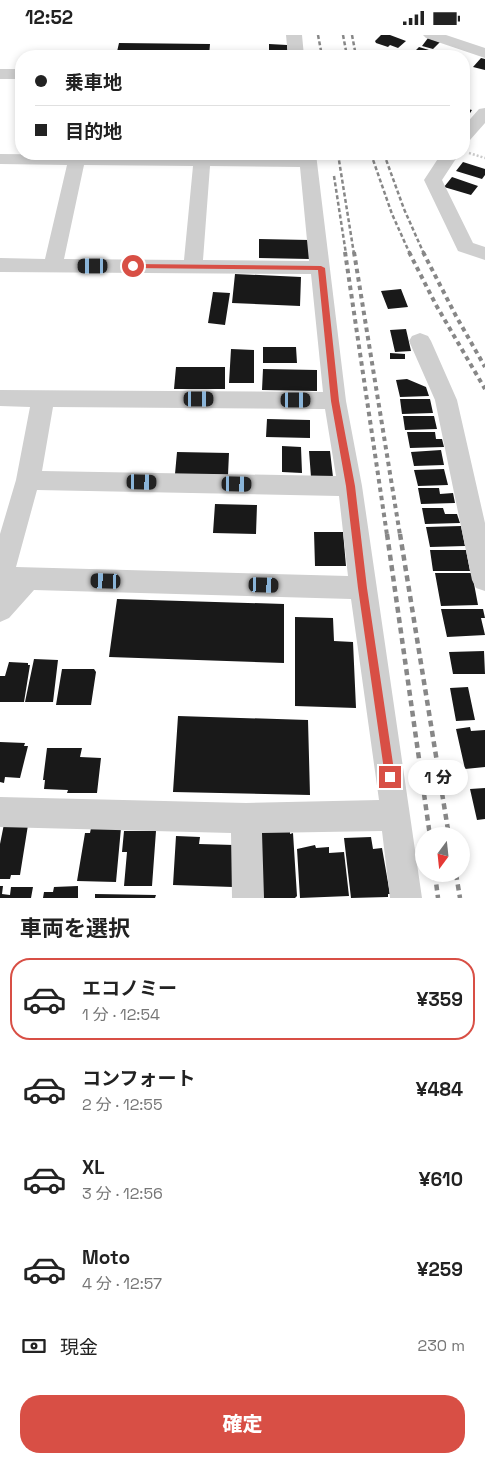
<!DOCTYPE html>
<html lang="ja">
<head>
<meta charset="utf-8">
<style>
  body { margin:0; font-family:"Space Grotesk","Noto Sans JP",sans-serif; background:#f6f6f6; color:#222; height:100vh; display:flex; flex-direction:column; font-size:19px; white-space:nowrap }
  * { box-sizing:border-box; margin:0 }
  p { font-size:16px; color:#767676 }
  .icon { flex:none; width:28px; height:28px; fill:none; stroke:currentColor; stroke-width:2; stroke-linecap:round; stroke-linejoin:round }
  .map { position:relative; height:863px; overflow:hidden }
  .details { display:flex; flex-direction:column; background:#fff; flex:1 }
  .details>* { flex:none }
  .top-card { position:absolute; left:15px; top:15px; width:455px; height:110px; border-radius:20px; box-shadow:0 2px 8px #0003; display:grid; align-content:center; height:110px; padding:0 20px; background:#fff }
  .needle { width:32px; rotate:195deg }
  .controls { position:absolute; left:415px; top:792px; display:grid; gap:10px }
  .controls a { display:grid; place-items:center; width:55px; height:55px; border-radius:50%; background:#fff; box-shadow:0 2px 8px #0003; font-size:25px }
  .end { position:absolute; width:22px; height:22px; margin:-11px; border:6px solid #d84f45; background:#fff; box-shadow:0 0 0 2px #fff }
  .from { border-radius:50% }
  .bubble { position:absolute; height:35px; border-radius:18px; background:#fff; box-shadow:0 2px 8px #0003; font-size:16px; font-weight:800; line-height:35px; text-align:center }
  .car { position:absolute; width:15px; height:30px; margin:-15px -8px; border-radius:6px; box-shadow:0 0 4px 1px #0007; background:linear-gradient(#222 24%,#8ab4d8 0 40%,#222 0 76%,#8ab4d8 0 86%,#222 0) }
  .top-card b { display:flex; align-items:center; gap:18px; height:48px; font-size:19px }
  .top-card b+b { border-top:1px solid #e0e0e0 }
  .top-card i { width:12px; height:12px; background:#222 }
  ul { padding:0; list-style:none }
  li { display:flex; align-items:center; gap:15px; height:82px; margin:0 10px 8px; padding:0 10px; border:2px solid transparent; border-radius:20px }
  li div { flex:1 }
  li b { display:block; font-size:19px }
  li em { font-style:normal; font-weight:800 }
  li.active { border-color:#d84f45 }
  li>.icon { width:45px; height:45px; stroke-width:1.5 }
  h2 { padding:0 20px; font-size:22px; line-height:60px }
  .pay { display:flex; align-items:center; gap:12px; height:55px; padding:0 20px; font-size:19px }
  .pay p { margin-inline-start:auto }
  .button { display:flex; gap:10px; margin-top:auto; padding:10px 20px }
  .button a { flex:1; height:58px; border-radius:20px; background:#d84f45; color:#fff; font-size:20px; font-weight:800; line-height:58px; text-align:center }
  .status { display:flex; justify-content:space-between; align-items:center; height:35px; padding:0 25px; background:#fff; direction:ltr }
  .status svg { height:14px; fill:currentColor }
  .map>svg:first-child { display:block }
  .building { fill:#191919 }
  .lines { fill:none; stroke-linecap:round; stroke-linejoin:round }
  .path { stroke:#c9c9c9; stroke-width:2.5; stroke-dasharray:2 2; stroke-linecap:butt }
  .minor { fill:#cfcfcf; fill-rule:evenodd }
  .rail-far2 { stroke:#878787; stroke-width:2.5; stroke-dasharray:4 2.5; stroke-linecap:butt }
  .rail-far1 { stroke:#878787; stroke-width:4; stroke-dasharray:4.5 4; stroke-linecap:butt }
  .rail { stroke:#878787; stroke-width:4.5; stroke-dasharray:6 4.5; stroke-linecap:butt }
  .route { fill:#d84f45 }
</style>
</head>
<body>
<div class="status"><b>12:52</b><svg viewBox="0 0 49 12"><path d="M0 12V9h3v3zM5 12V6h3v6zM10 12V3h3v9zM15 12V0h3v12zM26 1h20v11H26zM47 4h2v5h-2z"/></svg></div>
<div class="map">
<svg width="485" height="863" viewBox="0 0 485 863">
  <rect width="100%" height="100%" fill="#fff"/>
  <!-- building -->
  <path class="building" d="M381 0H390L406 6 398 13 390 10 388 12 376 8 375 6Z
    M428 3 440 7 433 14 422 11Z
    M119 8 210 9 209 21H116Z
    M269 9 287 10 288 21H269Z
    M419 12 429 15 422 21 412 19Z
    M481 23 485 24V35L473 32Z
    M464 73 472 75 465 86H464Z
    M463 127 485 134V140L482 144 456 136Z
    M452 142 478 151 471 160 444 152Z
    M259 204 309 205V224L259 223Z
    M235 239 301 242 300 271 232 268Z
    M401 254 408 272 388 274 381 256Z
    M213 257 230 258 225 290 208 288Z
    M406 294 411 316 395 317 390 295Z
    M263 312H296L297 328H263Z
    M231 314 254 315V348H229Z
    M390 318 405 319V324H390Z
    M176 332H225V354H174Z
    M263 334 317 335V356L262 355Z
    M407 344 426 352 429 361 400 362 396 345Z
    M400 364H430L433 378 402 379Z
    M403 381H434L437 394 405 395Z
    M267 384 310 385V403L266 402Z
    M407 397H435L436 404H442L444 412 410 413Z
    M282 411 301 412 302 438 282 437Z
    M441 415 444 430 414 431 411 417Z
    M309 416H330L333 442H311Z
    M177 417 229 418 228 440 175 439Z
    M444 434 448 450 418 451 414 435Z
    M418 453H439L440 459 453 458 455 468 421 469Z
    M215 469 257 470 256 499 213 498Z
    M422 473H443L445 479H457L460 488 425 489Z
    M461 491 465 511 430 512 426 492Z
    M314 497H343L346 531H315Z
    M430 515H466L470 536H433Z
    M435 538H472L478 570 441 571Z
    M117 564 284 569V628L109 622Z
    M441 574H483L485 583H481L485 600 447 602Z
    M295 582 333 583 334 606 353 607 356 673 295 671Z
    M484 616 485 639H453L449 617Z
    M34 624 58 625 53 667H25Z
    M9 627 28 628V630H30L24 667H0V641H5Z
    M62 634H94L96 637 91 670H56Z
    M468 652 475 685 456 686 450 653Z
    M178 681 308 685 310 760 173 757Z
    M470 692 471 696 485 695V732L465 734 456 694Z
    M0 707 25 708 24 711H28L20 743 5 742 4 748 0 747Z
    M47 713H82L80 722 101 723 97 758H67L68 755 44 754 45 745H43Z
    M485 753V784L477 785 470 754Z
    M4 789 28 790 20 840H11L10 844H0V809Z
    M91 793H121L116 847 77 846 85 798H90Z
    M290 793V799L293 798 297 861 295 863H256L255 841 261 795Z
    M124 796H156L152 851H124L127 817H122Z
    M176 801 200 802 199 809 234 810 233 852 173 850Z
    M371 802 373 814 382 813 390 859H388V862L351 863 344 803Z
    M315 810 316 813 329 812V818L344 817 349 861 300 863 297 814Z
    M0 851H3L2 859 10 860 11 852H33L31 863H0Z
    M78 851V863H43L44 857H53L54 852Z
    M95 859 156 860 155 863H95Z"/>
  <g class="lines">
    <!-- path -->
    <path class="path" d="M469 118 485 123"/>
    <!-- minor -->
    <path class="minor" d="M286 0H302L304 21H288Z
      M423 0H446L485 13V23L426 3Z
      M0 34H21V44H0Z
      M485 73V88L470 105 464 106V91L479 74Z
      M0 119 299 122 298 119H316L346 366 362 451 422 863H390L382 796 262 798 264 863H232L231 798 0 792V762L246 768 379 765 351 564 34 555 9 583 0 587V499L16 445 30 372 0 371V355L323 357 311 239 0 237V223L45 224 67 130 0 129ZM84 130 193 131 184 225 64 224ZM210 131 300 132 309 226 203 225ZM53 372 325 374 336 441 42 436ZM37 455 339 461 348 541 16 532Z
      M441 119H459L442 145 473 208 485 212V225L458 216 424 145Z
      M420 298 428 301 431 306 457 365 485 488V556L476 553 472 545 435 365 409 306 412 301Z"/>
    <!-- rail-far2 -->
    <path class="rail-far2" d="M318 0 322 21
      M343 0 347 21
      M352 0 356 21
      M338 119 354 219
      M371 119 392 179 410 219
      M384 119 404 174 424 219
      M334 141 346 219"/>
    <!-- rail-far1 -->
    <path class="rail-far1" d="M345 217 387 500
      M354 217 400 500
      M409 217 436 270 485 354
      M423 217 456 281 485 332"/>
    <!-- rail -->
    <path class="rail" d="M387 499 430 801
      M400 499 449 801
      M435 839 438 863
      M456 839 460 863"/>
  </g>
  <!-- route -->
  <path class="route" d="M133 229 321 231 325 233 339 366 355 451 367 553 395 742 394 746 390 747 387 746 385 742 358 553 346 451 331 366 318 235 131 233 130 231Z"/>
</svg>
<div class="controls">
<a><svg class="needle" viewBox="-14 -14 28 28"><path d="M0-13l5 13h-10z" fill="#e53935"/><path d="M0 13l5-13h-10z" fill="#767676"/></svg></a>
</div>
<i class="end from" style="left:133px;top:231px"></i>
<i class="end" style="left:390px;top:742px"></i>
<div class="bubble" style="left:408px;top:725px;width:60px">1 分</div>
<i class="car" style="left:93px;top:231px;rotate:270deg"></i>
<i class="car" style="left:199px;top:364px;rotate:90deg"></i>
<i class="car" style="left:296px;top:365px;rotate:90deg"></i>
<i class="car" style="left:142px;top:447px;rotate:91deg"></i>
<i class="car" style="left:237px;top:449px;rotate:91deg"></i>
<i class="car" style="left:106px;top:546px;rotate:272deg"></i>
<i class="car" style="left:264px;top:550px;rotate:92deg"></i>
<div class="top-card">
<b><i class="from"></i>乗車地</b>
<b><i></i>目的地</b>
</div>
</div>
<section class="details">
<h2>車両を選択</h2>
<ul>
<li class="active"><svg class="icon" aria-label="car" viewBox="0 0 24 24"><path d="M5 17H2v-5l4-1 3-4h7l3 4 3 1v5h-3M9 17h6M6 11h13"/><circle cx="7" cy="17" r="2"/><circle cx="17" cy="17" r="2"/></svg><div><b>エコノミー</b><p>1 分 · 12:54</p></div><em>¥359</em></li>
<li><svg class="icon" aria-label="car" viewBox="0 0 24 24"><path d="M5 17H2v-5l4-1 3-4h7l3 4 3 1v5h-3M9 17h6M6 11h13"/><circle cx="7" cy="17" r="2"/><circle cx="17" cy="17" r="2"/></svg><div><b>コンフォート</b><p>2 分 · 12:55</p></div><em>¥484</em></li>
<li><svg class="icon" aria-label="car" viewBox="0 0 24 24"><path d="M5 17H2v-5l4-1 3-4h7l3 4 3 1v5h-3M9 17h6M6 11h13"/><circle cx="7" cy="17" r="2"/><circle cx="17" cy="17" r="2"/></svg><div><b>XL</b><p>3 分 · 12:56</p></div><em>¥610</em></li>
<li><svg class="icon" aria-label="car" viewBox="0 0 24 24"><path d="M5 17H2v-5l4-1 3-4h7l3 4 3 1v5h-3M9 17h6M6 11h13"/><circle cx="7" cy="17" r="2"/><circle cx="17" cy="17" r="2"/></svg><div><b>Moto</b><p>4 分 · 12:57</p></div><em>¥259</em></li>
</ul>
<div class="pay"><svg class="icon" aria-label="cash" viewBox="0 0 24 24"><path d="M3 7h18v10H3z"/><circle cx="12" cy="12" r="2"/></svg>現金<p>230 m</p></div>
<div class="button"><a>確定</a></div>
</section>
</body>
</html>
